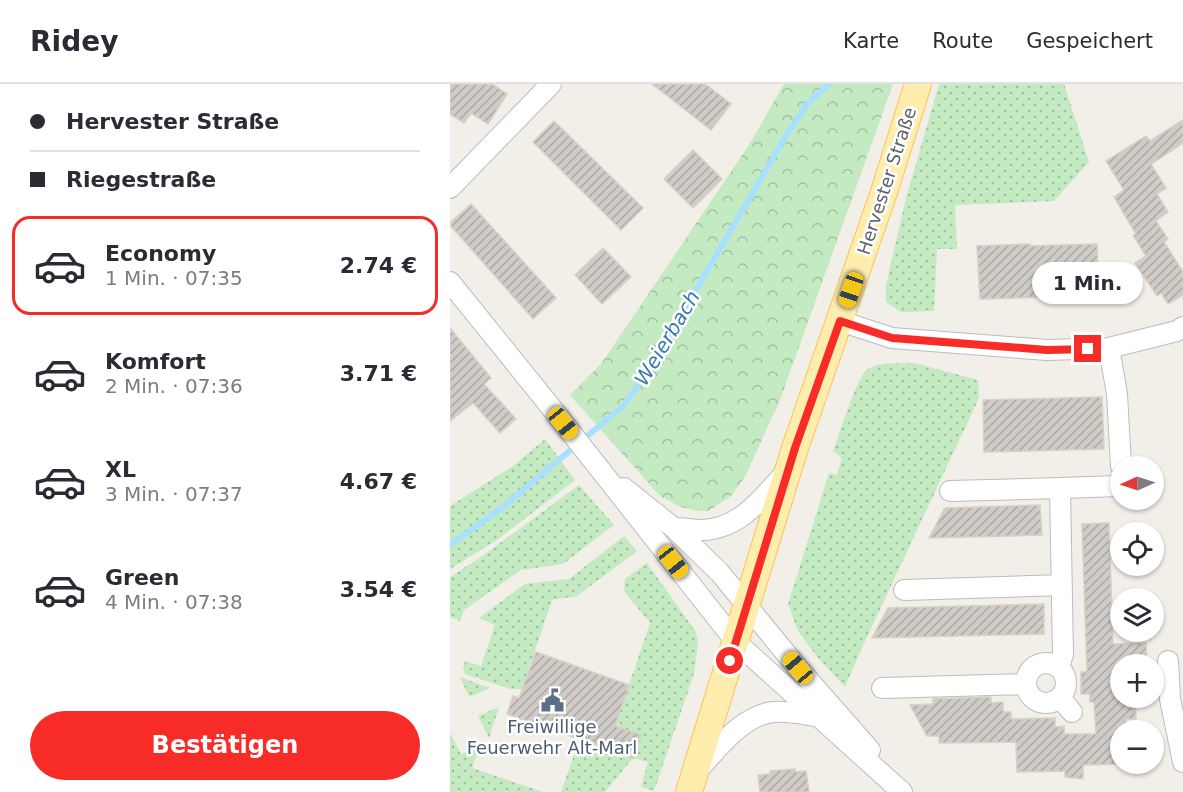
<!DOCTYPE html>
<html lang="de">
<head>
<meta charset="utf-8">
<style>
  body { margin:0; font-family:"DejaVu Sans",sans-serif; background:#f2f2f3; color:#2b2b33; height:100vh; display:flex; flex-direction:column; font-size:22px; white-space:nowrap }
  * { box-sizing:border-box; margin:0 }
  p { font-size:20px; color:#7c7c81 }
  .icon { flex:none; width:33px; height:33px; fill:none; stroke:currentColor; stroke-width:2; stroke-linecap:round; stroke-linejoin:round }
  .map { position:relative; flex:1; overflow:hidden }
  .details { display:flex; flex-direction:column; background:#fff; width:450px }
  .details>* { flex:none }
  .top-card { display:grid; align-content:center; height:132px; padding:0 30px; background:#fff }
  .needle { width:39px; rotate:267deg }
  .tools { position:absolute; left:660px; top:372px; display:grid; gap:12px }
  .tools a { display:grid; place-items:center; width:54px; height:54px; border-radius:50%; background:#fff; box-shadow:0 2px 4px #0004; font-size:30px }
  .end { position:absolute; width:27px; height:27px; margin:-14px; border:8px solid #f72c28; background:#fff; box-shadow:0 0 0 3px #fff }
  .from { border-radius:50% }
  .bubble { position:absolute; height:42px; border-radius:21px; background:#fff; box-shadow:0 2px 4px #0004; font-size:20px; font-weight:700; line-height:42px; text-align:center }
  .car { position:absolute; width:18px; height:36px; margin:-18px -9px; border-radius:8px; box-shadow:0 0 4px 2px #0007; background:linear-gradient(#f5c518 24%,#345 0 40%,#f5c518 0 76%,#345 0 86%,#f5c518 0) }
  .top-card b { display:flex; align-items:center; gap:21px; height:57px; font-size:22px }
  .top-card b+b { border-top:2px solid #e1e1e2 }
  .top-card i { width:15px; height:15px; background:#2b2b33 }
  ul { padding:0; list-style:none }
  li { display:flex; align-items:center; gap:18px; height:99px; margin:0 12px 9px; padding:0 18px; border:3px solid transparent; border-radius:18px }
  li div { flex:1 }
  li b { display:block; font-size:22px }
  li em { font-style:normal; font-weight:700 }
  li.current { border-color:#f72c28 }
  li>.icon { width:54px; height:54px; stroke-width:1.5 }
  .cta { display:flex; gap:12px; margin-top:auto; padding:12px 30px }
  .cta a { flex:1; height:69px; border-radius:36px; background:#f72c28; color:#fff; font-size:24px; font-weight:700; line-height:69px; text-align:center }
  header { display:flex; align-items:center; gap:36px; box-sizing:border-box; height:84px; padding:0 30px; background:#fff; border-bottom:2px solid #e1e1e2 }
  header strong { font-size:28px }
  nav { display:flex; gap:33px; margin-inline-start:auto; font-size:21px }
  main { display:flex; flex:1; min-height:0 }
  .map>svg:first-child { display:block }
  .grass { fill:url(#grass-dots) }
  .forest { fill:url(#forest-crowns) }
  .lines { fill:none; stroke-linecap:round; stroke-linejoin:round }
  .stream { stroke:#a9dfff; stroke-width:6 }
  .building { fill:url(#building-hatch); stroke:#d7d0c5; stroke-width:1.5 }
  .minor-casing { stroke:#b9bdc1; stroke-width:22 }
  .major-casing { stroke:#fcc455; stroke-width:28 }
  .minor { stroke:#fff; stroke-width:20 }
  .major { stroke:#ffedae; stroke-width:26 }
  .route { stroke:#f72c28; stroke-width:8 }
  .labels { text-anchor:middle; stroke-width:5; stroke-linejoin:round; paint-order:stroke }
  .street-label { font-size:18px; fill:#5e6368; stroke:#fff }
  .service-label { font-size:18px; fill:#4e5e75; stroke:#fff }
  .water-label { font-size:20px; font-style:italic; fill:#3a7ab1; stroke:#fff }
</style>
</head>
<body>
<header>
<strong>Ridey</strong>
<nav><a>Karte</a><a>Route</a><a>Gespeichert</a></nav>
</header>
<main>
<section class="details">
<div class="top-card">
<b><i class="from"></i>Hervester Straße</b>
<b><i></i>Riegestraße</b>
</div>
<ul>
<li class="current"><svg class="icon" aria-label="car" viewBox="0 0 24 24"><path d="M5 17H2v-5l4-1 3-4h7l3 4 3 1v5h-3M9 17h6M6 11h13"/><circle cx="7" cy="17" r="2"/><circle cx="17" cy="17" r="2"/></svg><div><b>Economy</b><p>1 Min. · 07:35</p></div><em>2.74 €</em></li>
<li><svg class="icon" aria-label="car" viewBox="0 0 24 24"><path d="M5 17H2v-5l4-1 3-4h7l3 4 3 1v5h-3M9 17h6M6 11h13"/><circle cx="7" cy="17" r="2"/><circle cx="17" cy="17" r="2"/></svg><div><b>Komfort</b><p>2 Min. · 07:36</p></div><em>3.71 €</em></li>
<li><svg class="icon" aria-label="car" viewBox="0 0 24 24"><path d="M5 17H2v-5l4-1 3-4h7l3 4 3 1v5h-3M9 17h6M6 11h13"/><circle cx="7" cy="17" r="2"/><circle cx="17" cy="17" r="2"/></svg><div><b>XL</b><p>3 Min. · 07:37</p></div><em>4.67 €</em></li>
<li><svg class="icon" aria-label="car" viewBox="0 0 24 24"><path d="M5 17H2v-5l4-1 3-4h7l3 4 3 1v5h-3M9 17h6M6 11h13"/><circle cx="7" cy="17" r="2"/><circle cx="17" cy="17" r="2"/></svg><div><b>Green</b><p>4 Min. · 07:38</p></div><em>3.54 €</em></li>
</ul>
<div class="cta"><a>Bestätigen</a></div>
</section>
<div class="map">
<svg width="733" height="708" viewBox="0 0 733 708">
  <defs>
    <pattern id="grass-dots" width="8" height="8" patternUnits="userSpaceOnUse" patternTransform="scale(1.5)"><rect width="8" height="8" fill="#c4eac2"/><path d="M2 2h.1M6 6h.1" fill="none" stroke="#a2c1a1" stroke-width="1.8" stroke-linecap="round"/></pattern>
    <pattern id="forest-crowns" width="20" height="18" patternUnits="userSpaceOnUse" patternTransform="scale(1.5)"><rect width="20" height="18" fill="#c4eac2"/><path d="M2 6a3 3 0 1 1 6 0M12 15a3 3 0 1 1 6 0" fill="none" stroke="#a2c1a1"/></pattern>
    <pattern id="building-hatch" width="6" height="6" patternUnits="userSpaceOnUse" patternTransform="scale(1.5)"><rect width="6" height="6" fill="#cfcbc6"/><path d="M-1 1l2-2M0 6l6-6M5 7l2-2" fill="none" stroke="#aba8a5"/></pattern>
  </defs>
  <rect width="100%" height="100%" fill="#f1efe7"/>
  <!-- grass -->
  <path class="grass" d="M489 0H614L639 78 604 117 505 121 507 165H487L484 227 451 228 436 218V201L456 114Z
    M464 279 528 296 529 314 410 568 395 603 368 574 348 547 338 520 379 389 387 391 392 374 383 367C389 352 407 291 418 285 431 277 449 280 464 279Z
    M95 355 125 396 47 456 0 485V422L63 382Z
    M129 401 164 441 113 480 71 486 14 526 10 537 0 533V493L34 471Z
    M174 452 187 467 127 512 102 516 72 605H60L15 590 13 585 15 577 31 582 45 541 29 534 75 500 119 495Z
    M197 479 246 548 248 560 244 590 204 707 191 703 198 678 183 674 155 708H111L124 671 137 666 154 672 155 668 172 674 173 671 183 674 191 651 165 642 200 539 174 507 175 495Z
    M10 593 40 604 19 613Z
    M49 623 39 654 28 632Z
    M0 649 11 670 24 665 28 667 22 684 93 708H0Z"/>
  <!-- forest -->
  <path class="forest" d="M334 0H443L330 316 295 393 281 412 258 427H248L231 423 210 412 120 311 151 280 299 61Z"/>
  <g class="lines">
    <!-- stream -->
    <path class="stream" d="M0 461 53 423 173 322 198 288 337 50 357 20 379 0"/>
  </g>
  <!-- building -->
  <path class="building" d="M0 0H42L57 10 38 40 21 29 14 39 0 30Z
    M202 0H255L281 20 261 46Z
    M733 36V59L701 80 716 104 707 110 718 128 706 137 718 155 714 158 733 188V211L718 220 711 209 707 212 685 179 696 172 683 151 686 150 664 113 674 106 656 77 696 52 700 57Z
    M104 37 193 124 171 146 83 58Z
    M243 66 272 95 243 124 214 95Z
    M21 120 106 214 83 235 0 141V139Z
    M580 160V162L647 160 649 212 530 215 527 162Z
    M153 164 181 193 152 220 125 191Z
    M0 244 41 294 34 300 66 335 50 349 23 319 0 337Z
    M652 313 654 365 534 368 533 316Z
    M590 421 592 451 479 454 495 424Z
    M659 439 663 560 696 559 697 578 670 580V614H685L686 635H676L677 646H670L669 680 633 681V695L615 693V687L567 688 566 658 489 659V652H477L460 621 483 620V615L541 613V619L553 618V628H561V635L605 634V643L614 642V650H646L644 618H640V610H631V588H637L632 440Z
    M594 520V550L422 554 438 524Z
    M86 568 179 601 165 642 191 651 183 674 57 630 63 612 69 614Z
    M345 685V688L356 687 359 708H310L308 691 320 690V687Z"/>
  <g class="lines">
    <defs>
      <path id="minor" d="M0 104 101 0
        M0 198 104 327 286 558 452 708
        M390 237 442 254 597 266 659 264 727 247 733 243
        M659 264 667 310 671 382
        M174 404 224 444 270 489 348 584 420 666
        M500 407 610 404
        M224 444C233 444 243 446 252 446 290 445 312 414 335 389
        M454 506 612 501
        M718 577 720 615 733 678
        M576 599a20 20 0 1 1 40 0a20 20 0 1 1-40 0Z
        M609 583 613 570 610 404 670 402
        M432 604 576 600
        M610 614 622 628
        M246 688C267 666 291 632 323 628 337 627 352 630 366 632"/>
      <path id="major" d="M239 708 345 364 434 108 468 0"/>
    </defs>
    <!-- minor casing -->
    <use href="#minor" class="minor-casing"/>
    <!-- major casing -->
    <use href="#major" class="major-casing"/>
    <!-- minor -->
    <use href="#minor" class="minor"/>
    <!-- major -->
    <use href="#major" class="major"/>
  </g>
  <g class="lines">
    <!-- route -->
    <path class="route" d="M280 577 345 364 390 237 442 254 597 266 638 265"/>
  </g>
  <!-- icons -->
  <defs>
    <symbol id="civic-bare" viewBox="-9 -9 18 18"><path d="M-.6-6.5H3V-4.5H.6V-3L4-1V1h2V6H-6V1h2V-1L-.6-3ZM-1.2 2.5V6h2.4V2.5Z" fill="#5c6f8a" stroke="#fff" stroke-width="2.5" paint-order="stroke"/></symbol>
  </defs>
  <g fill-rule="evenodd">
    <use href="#civic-bare" x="86" y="600" width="33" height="33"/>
  </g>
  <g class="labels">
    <!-- street labels -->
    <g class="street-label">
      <text transform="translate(437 97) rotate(-72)" y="6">Hervester Straße</text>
    </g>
    <!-- service labels -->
    <g class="service-label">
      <text x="102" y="649">Freiwillige<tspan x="102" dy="21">Feuerwehr Alt-Marl</tspan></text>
    </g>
    <!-- water labels -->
    <g class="water-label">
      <text transform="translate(217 254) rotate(-59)" y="7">Weierbach</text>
    </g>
  </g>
</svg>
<div class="tools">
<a><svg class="needle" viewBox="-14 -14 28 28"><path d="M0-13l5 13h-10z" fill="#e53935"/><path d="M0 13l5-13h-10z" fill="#7c7c81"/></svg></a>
<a><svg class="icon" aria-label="locate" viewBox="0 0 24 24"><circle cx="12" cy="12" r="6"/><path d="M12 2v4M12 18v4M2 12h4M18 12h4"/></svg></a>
<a><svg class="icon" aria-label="layers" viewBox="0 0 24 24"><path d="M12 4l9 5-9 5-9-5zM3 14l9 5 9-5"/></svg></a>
<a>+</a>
<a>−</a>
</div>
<i class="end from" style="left:280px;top:577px"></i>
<i class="end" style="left:638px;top:265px"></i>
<div class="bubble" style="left:582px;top:178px;width:111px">1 Min.</div>
<i class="car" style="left:401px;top:206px;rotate:199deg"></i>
<i class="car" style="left:113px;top:339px;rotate:141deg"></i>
<i class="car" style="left:223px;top:478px;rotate:142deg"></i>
<i class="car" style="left:348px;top:584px;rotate:320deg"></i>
</div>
</main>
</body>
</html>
